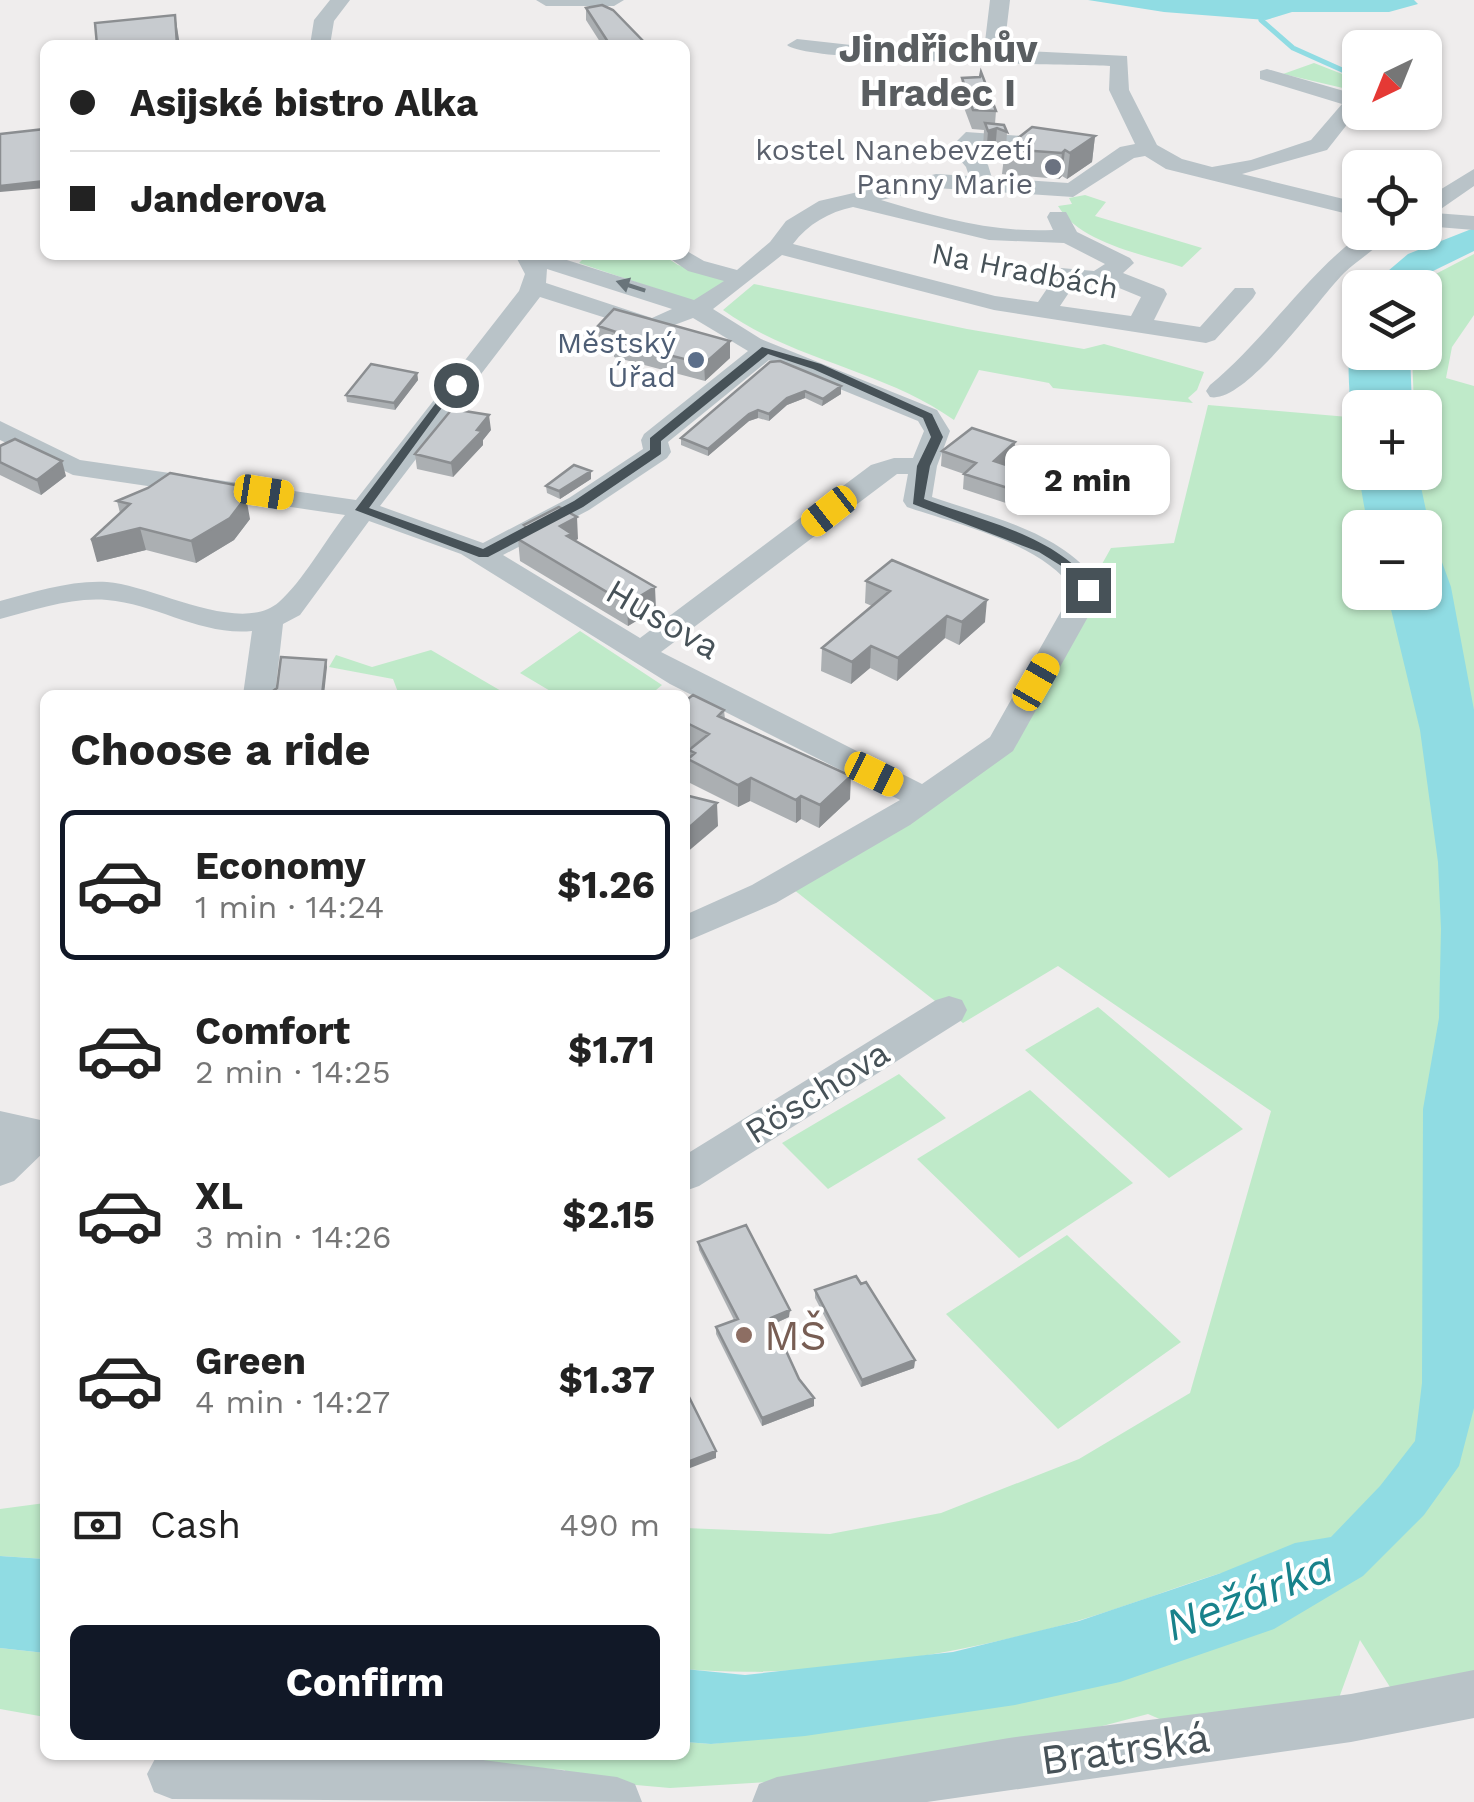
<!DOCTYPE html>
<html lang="en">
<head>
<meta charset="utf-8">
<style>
  body { margin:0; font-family:"Work Sans",sans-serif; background:#f2f2f2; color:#222; height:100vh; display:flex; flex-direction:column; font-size:38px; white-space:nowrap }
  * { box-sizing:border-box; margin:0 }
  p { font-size:32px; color:#767676 }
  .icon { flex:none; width:55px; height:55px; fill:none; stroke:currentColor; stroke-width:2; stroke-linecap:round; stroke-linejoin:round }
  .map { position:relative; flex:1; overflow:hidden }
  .details { position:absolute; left:40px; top:690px; width:650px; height:1070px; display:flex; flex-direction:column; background:#fff; border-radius:15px; box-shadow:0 2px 8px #0004 }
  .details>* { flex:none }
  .guide { position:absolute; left:40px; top:40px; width:650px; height:220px; border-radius:15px; box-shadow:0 2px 8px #0004; display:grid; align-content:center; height:220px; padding:0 30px; background:#fff }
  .needle { width:65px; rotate:223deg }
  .tools { position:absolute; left:1342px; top:30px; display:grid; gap:20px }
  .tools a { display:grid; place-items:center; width:100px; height:100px; border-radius:15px; background:#fff; box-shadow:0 2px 8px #0004; font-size:50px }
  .end { position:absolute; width:45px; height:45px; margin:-22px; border:12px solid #475258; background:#fff; box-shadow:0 0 0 5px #fff }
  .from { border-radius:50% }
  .bubble { position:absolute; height:70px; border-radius:15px; background:#fff; box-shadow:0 2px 8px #0004; font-size:32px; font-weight:700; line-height:70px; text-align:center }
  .car { position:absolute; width:30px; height:60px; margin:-30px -15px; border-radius:12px; box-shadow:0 0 8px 2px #0007; background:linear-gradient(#f5c518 24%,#345 0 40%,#f5c518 0 76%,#345 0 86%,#f5c518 0) }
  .guide b { display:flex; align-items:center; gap:35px; height:95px; font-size:38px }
  .guide b+b { border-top:2px solid #e0e0e0 }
  .guide i { width:25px; height:25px; background:#222 }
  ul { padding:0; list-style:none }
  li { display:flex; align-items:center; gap:30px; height:150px; margin:0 20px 15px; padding:0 10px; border:5px solid transparent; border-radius:15px }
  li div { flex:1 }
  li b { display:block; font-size:38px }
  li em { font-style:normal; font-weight:700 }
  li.on { border-color:#111827 }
  li>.icon { width:90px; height:90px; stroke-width:1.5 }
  h2 { padding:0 30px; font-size:45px; line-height:120px }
  .pay { display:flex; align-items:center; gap:25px; height:110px; padding:0 30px; font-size:38px }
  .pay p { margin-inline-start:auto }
  .primary-button { display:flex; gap:20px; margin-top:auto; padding:20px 30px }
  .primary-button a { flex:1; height:115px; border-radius:15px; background:#111827; color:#fff; font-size:40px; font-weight:700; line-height:115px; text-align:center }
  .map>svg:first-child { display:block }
  .green { fill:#bfeac9; fill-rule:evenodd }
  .water { fill:#90dce3 }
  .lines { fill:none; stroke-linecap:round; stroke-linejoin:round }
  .stream { stroke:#90dce3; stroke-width:5 }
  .minor { fill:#b9c3c8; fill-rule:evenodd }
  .wall { fill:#abafb2 }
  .shaded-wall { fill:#8b8e91 }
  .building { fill:#c7cbcf; stroke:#8b8e91; stroke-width:2.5 }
  .oneway { fill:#69747a }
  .route { fill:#475258 }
  .worship-dot { fill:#6b7280; stroke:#fff; stroke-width:4 }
  .service-dot { fill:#5c6f8a; stroke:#fff; stroke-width:4 }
  .education-dot { fill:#8d6e63; stroke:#fff; stroke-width:4 }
  .labels { text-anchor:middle; stroke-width:8; stroke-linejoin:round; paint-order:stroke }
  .far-worship-label { font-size:30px; fill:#5b616d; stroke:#fff; text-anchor:end }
  .far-street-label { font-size:30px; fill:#475258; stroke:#fff }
  .far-service-label { font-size:30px; fill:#4e5e75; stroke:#fff; text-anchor:end }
  .street-label { font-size:35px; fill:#475258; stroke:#fff }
  .far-district-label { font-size:38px; font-weight:bold; fill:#5a5e61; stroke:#fff }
  .near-education-label { font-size:42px; fill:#785e54; stroke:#fff; text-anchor:start }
  .near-street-label { font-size:42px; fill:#475258; stroke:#fff }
  .near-water-label { font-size:45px; font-style:italic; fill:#18828b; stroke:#fff }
</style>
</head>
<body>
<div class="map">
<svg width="1474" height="1802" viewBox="0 0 1474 1802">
  <rect width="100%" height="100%" fill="#efeded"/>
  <!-- green -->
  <path class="green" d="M1314 63 1360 81V92L1283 74Z
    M1085 195 1106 202 1095 216 1202 248 1182 267C1142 254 1080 243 1058 206L1072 204 1069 198Z
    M1474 254V315L1452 347 1446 378 1474 386V1676L1390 1687 1360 1640 1339 1698 1169 1723 1148 1714 1072 1734 800 1780 670 1788 568 1779 565 1770 369 1755H685V1742L711 1744C873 1724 1035 1711 1190 1657L1221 1573C1173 1588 1125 1607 1077 1621 959 1655 806 1680 685 1669V1528L830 1534 941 1513 1079 1459 1190 1393 1271 1111 1058 966 963 1023 784 882 1001 744 1111 548 1174 543 1208 405 1360 418V472H1425V408L1414 407 1412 353 1425 352 1423 287 1428 278ZM1360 528H1425V592H1360Z
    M587 255H663L678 265 728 279 695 302 579 263Z
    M754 284 967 329 1084 349 1104 344 1204 372 1197 390 1188 398 1193 403 1053 388 1049 383 979 370 954 420C884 370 792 360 723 310Z
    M580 631 662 685 650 695H557L520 673Z
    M431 650 508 695H399L393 679 329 667 336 655 372 667Z
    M1098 1007 1243 1129 1169 1178 1025 1050Z
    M899 1074 946 1118 828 1189 782 1143Z
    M1030 1090 1133 1183 1019 1258 917 1159Z
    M1067 1235 1181 1342 1058 1429 946 1314Z
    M45 1503V1559L0 1556V1509Z
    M0 1648 45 1653V1717L0 1709Z"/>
  <!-- water -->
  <path class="water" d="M1088 0H1414L1418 4 1389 12H1292L1266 20 1164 12Z
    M1474 228V251L1431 272 1418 287 1368 288 1408 254Z
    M1360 300V352L1410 353 1412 407 1360 408V472L1418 473 1430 529 1451 587 1474 710V1408L1459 1466 1424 1515 1363 1576 1274 1629 1120 1682 1015 1705 805 1736 711 1744 685 1742V1669L745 1675 953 1652 1079 1621 1221 1573 1295 1543 1331 1537 1380 1486 1415 1441 1422 1383 1423 1109 1439 1018 1441 929 1438 862 1420 730 1387 593 1425 592V528L1368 527C1359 478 1334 340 1360 300Z
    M0 1556 45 1559V1653L0 1648Z"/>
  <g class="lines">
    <!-- stream -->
    <path class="stream" d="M1261 20 1293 48 1360 78"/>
    <!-- minor -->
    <path class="minor" d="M330 0H350L334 21 330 45H310L314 20Z
      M536 0H624L614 6H546Z
      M990 0H1010L1004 50 1127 56 1129 90 1157 145 1182 159 1212 167 1251 160 1311 140 1342 104 1260 79V71L1267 69 1351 93 1360 89V108L1327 150 1242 174 1360 203V217L1166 169 1145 156 1134 158 1073 197 936 188 881 200C937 217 994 233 1053 230L1047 217 1050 212H1066L1077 232 1130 258 1134 263 1123 273 1164 289 1167 294 1154 320 1200 327 1235 288H1253L1256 293 1253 298 1215 340 1206 343 994 310 782 255 713 309 761 339 937 410 950 431 937 466 932 497C992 518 1067 532 1103 590L1013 751 910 825 776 903 685 942V915L752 885 900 800 670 684 461 554 369 521 300 615 283 624 275 695H243L252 631C201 636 157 604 107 600 71 597 35 610 0 619V601C34 592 71 580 107 582 153 585 240 636 279 602 302 582 325 541 345 515L73 475 0 440V421L80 460 356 500 519 291 525 274 515 255H551L694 300 724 281 688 271 665 255H685V250L704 261 737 270 770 242 786 221 819 201 936 174 969 176 966 167 950 148 966 132 1063 139 1074 146 1063 153 979 144 974 148 988 165 992 178 1068 183 1120 147 1135 144 1109 90 1110 66C1064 64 808 63 787 45L797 39 860 46 984 50ZM853 207 989 240 1064 243 1105 264 1094 271 1061 268 1038 302 995 296 793 244C808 224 829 212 853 207ZM547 269 672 309 652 318 546 283ZM1076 282 1098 286 1107 283 1141 297 1131 316 1060 306ZM540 297 653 333 693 318 748 351 644 434 641 440 643 449 569 498 483 543 380 506ZM769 360 918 421 924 431 913 458H894L871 465 640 638 503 555 589 510 667 458 671 452 668 442ZM897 474H908L903 501 907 507C956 524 1045 544 1073 590L990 737 922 784 661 652Z
      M1474 169V186L1435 213 1474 216V230L1425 226V199Z
      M1364 232H1391C1378 248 1359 259 1344 273 1318 299 1245 405 1210 397L1206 391 1210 385C1266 339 1305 275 1364 232Z
      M949 996 962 1000 967 1010 962 1020 699 1186 685 1191V1155L936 1000Z
      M0 1111 45 1121V1151L14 1181 0 1186Z
      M1474 1670V1718L1351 1742 927 1802H752L759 1784 777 1777 1009 1738 1351 1694Z
      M157 1755 452 1756 617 1777 635 1784 642 1802 172 1799 154 1792 147 1774Z"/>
  </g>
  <!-- wall -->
  <path class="wall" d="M586 8 647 45H602L586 20Z
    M962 78 996 111 995 124 1007 132 1006 148 1095 136 1092 162 1067 179 1062 176 1059 179 1002 174 1004 157 995 153 986 156 983 148 984 130 972 129 960 97Z
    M598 326 730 358 705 381 614 357V347L599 342Z
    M770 362 841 386V394L822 406 805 398 787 405 769 421 758 418 749 421 708 456 681 445V438Z
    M417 373 418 380 395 410 347 402 346 395Z
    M491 430 483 440V445L453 477 417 469 415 454Z
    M1015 442 1013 457 1005 465 1029 488 1012 505 963 489 964 474 941 466 942 451Z
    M0 446 66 476 41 495 0 475Z
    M591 479 560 499 547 493 546 486Z
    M117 501 250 519 234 540 196 563 146 550 97 562 120 513Z
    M524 525 578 539 575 540 656 609 628 626 520 561 518 539 525 536Z
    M866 581 985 622 959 645 945 638 897 681 870 668 851 684 821 671 822 648 872 606 865 603Z
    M685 701 724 710 725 719 850 799 819 828 801 819 796 823 750 801 738 807 688 782V759L689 758V750L692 748 685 744Z
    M698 1242 789 1317 774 1324 799 1379 814 1398V1406L762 1426 716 1334V1327L734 1320 699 1250Z
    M861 1284 915 1360 914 1368 861 1387 815 1298V1290Z"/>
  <!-- shaded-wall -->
  <path class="shaded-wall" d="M175 15 180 45H177Z
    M997 128 995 153 986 156 988 131Z
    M1095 136 1092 162 1067 179 1070 153Z
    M1065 150 1062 176 1059 179 1062 153Z
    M45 181V188L0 192V186Z
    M730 341V358L705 381 704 364Z
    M417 373 418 380 395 410 394 403Z
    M841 386V394L822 406 823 399Z
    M805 391V398L787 405 769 421V414L787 398Z
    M758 410V418L749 421 708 456V449L749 414Z
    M489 415 491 430 483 440V445L453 477 451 463Z
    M1015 442 1013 457 993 476 994 461Z
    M62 461 66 476 41 495 37 480Z
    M591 471V479L560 499 559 491Z
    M1030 473 1029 488 1012 505 1014 490Z
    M246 497 250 519 234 540 196 563 191 541Z
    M577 517 578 539 572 542 560 526Z
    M140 528 146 550 97 562 91 540Z
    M655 587 656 609 628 626 627 604Z
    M987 600 985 622 959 645 962 622Z
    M947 616 945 638 897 681 898 658Z
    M871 646 870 668 851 684 852 662Z
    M326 660 327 667 324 695H322Z
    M851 776 850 799 819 828 820 805Z
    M751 778 750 801 738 807V785Z
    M801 796V819L796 823V800Z
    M717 803 718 826 685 854V831Z
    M790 1310 789 1317 771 1325V1318Z
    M915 1360 914 1368 861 1387 862 1380Z
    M814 1398V1406L762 1426V1418Z
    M716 1451V1458L685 1470V1463Z"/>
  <!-- building -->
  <path class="building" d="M602 5 613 10 647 45H610L586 8Z
    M175 15 177 45H97L95 23Z
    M981 72 996 111 973 110 962 78 980 77Z
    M985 123 1004 125 1007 132 997 128 988 131Z
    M1032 127 1095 136 1070 153 1065 150 1062 153 1004 149Z
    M45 129V181L0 186V134Z
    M614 309 730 341 704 364 613 341 622 334 598 326Z
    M780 361 841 386 823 399 805 391 787 398 769 414 758 410 749 414 708 449 681 438 770 362Z
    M371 364 417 373 394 403 346 395Z
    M452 409 489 415 477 430 482 431 451 463 415 454Z
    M972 428 1015 442 994 461 1030 473 1014 490 964 474 976 463 942 451Z
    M15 439 62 461 37 480 0 462V446Z
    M574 465 591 471 559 491 546 486Z
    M170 473 241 486 246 497 230 518 191 541 140 528 91 540 130 504 117 501 148 488Z
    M559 507 577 517 560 526 572 534 567 536 655 587 627 604 518 539 533 531 524 525Z
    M892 560 987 600 962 622 947 616 898 658 871 646 852 662 822 648 890 591 866 581Z
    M281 657 326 660 322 695H272L273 691 277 688Z
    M693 695 724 710 718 716 851 776 820 805 801 796 796 800 751 778 738 785 688 759 695 753 689 750 709 734 685 722V701Z
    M685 795 717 803 685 831Z
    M746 1225 790 1310 771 1318 799 1379 814 1398 762 1418 716 1327 738 1319 698 1242Z
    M856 1276 861 1284 866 1282 915 1360 862 1380 815 1290Z
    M685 1389 716 1451 685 1463Z"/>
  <!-- one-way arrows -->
  <defs><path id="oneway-solid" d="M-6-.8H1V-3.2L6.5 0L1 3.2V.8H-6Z" transform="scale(2.5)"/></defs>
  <use class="oneway" href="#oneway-solid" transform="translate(631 286) rotate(-162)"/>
  <!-- route -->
  <path class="route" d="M762 347 821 364 932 414 943 437 930 466 924 499C981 521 1062 536 1095 590L1093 593H1084L1071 572 1039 552 913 504 917 466 931 437 923 418 813 369 768 354 661 441V454L583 507 488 557H479L355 510 451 383H460L369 508 483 549 574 501 650 450V438Z"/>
  <!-- markers -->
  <circle class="worship-dot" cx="1053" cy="167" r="10"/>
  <circle class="service-dot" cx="696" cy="360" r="10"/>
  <circle class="education-dot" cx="744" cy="1335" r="10"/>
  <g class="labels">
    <!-- far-worship labels -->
    <g class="far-worship-label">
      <text x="1033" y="160">kostel Nanebevzetí<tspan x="1033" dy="34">Panny Marie</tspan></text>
    </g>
    <!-- far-street labels -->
    <g class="far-street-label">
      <text transform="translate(1025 271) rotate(11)" y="10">Na Hradbách</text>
    </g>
    <!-- far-service labels -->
    <g class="far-service-label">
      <text x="676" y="353">Městský<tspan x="676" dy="34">Úřad</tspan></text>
    </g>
    <!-- street labels -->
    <g class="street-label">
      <text transform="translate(663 619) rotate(30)" y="12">Husova</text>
      <text transform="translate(817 1092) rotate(-32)" y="12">Röschova</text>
    </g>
    <!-- far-district labels -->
    <g class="far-district-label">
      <text x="938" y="62">Jindřichův<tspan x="938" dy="44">Hradec I</tspan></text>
    </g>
    <!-- near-education labels -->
    <g class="near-education-label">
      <text x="764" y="1350">MŠ</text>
    </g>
    <!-- near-street labels -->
    <g class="near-street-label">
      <text transform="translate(1125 1748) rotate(-8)" y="15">Bratrská</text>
    </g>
    <!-- near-water labels -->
    <g class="near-water-label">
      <text transform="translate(1249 1595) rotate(-21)" y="16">Nežárka</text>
    </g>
  </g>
</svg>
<div class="tools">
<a><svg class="needle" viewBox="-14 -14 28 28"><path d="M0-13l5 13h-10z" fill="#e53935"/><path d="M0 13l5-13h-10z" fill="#767676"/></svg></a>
<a><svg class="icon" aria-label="locate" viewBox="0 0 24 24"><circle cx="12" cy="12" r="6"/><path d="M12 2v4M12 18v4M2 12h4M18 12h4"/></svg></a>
<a><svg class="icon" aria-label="layers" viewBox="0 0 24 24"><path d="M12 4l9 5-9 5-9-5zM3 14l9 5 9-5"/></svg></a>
<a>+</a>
<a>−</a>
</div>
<i class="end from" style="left:456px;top:385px"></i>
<i class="end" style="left:1088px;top:590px"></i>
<div class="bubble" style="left:1005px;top:445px;width:165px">2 min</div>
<i class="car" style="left:264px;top:492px;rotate:99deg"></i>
<i class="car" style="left:829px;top:511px;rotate:232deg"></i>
<i class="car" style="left:1036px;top:682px;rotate:30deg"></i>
<i class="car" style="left:874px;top:774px;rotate:116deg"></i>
<div class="guide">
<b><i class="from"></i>Asijské bistro Alka</b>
<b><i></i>Janderova</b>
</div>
<section class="details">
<h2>Choose a ride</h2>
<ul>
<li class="on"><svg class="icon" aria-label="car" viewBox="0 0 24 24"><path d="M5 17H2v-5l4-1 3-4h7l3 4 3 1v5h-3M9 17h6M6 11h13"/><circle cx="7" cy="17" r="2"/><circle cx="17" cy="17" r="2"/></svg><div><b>Economy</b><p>1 min · 14:24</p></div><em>$1.26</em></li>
<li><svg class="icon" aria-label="car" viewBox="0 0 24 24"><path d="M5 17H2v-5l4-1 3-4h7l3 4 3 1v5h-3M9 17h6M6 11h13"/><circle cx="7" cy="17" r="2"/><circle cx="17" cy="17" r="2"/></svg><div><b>Comfort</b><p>2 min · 14:25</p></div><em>$1.71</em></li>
<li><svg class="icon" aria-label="car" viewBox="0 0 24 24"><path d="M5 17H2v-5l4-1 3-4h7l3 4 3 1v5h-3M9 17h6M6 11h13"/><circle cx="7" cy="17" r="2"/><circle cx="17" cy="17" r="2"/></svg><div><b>XL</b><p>3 min · 14:26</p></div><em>$2.15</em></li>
<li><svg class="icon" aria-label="car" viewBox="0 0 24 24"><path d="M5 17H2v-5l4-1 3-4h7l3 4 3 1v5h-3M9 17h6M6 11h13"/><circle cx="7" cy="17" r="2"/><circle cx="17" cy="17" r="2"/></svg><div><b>Green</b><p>4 min · 14:27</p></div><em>$1.37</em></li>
</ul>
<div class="pay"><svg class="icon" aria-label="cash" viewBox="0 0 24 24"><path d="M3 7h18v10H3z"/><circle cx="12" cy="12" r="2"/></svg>Cash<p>490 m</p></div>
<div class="primary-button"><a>Confirm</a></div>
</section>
</div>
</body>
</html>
